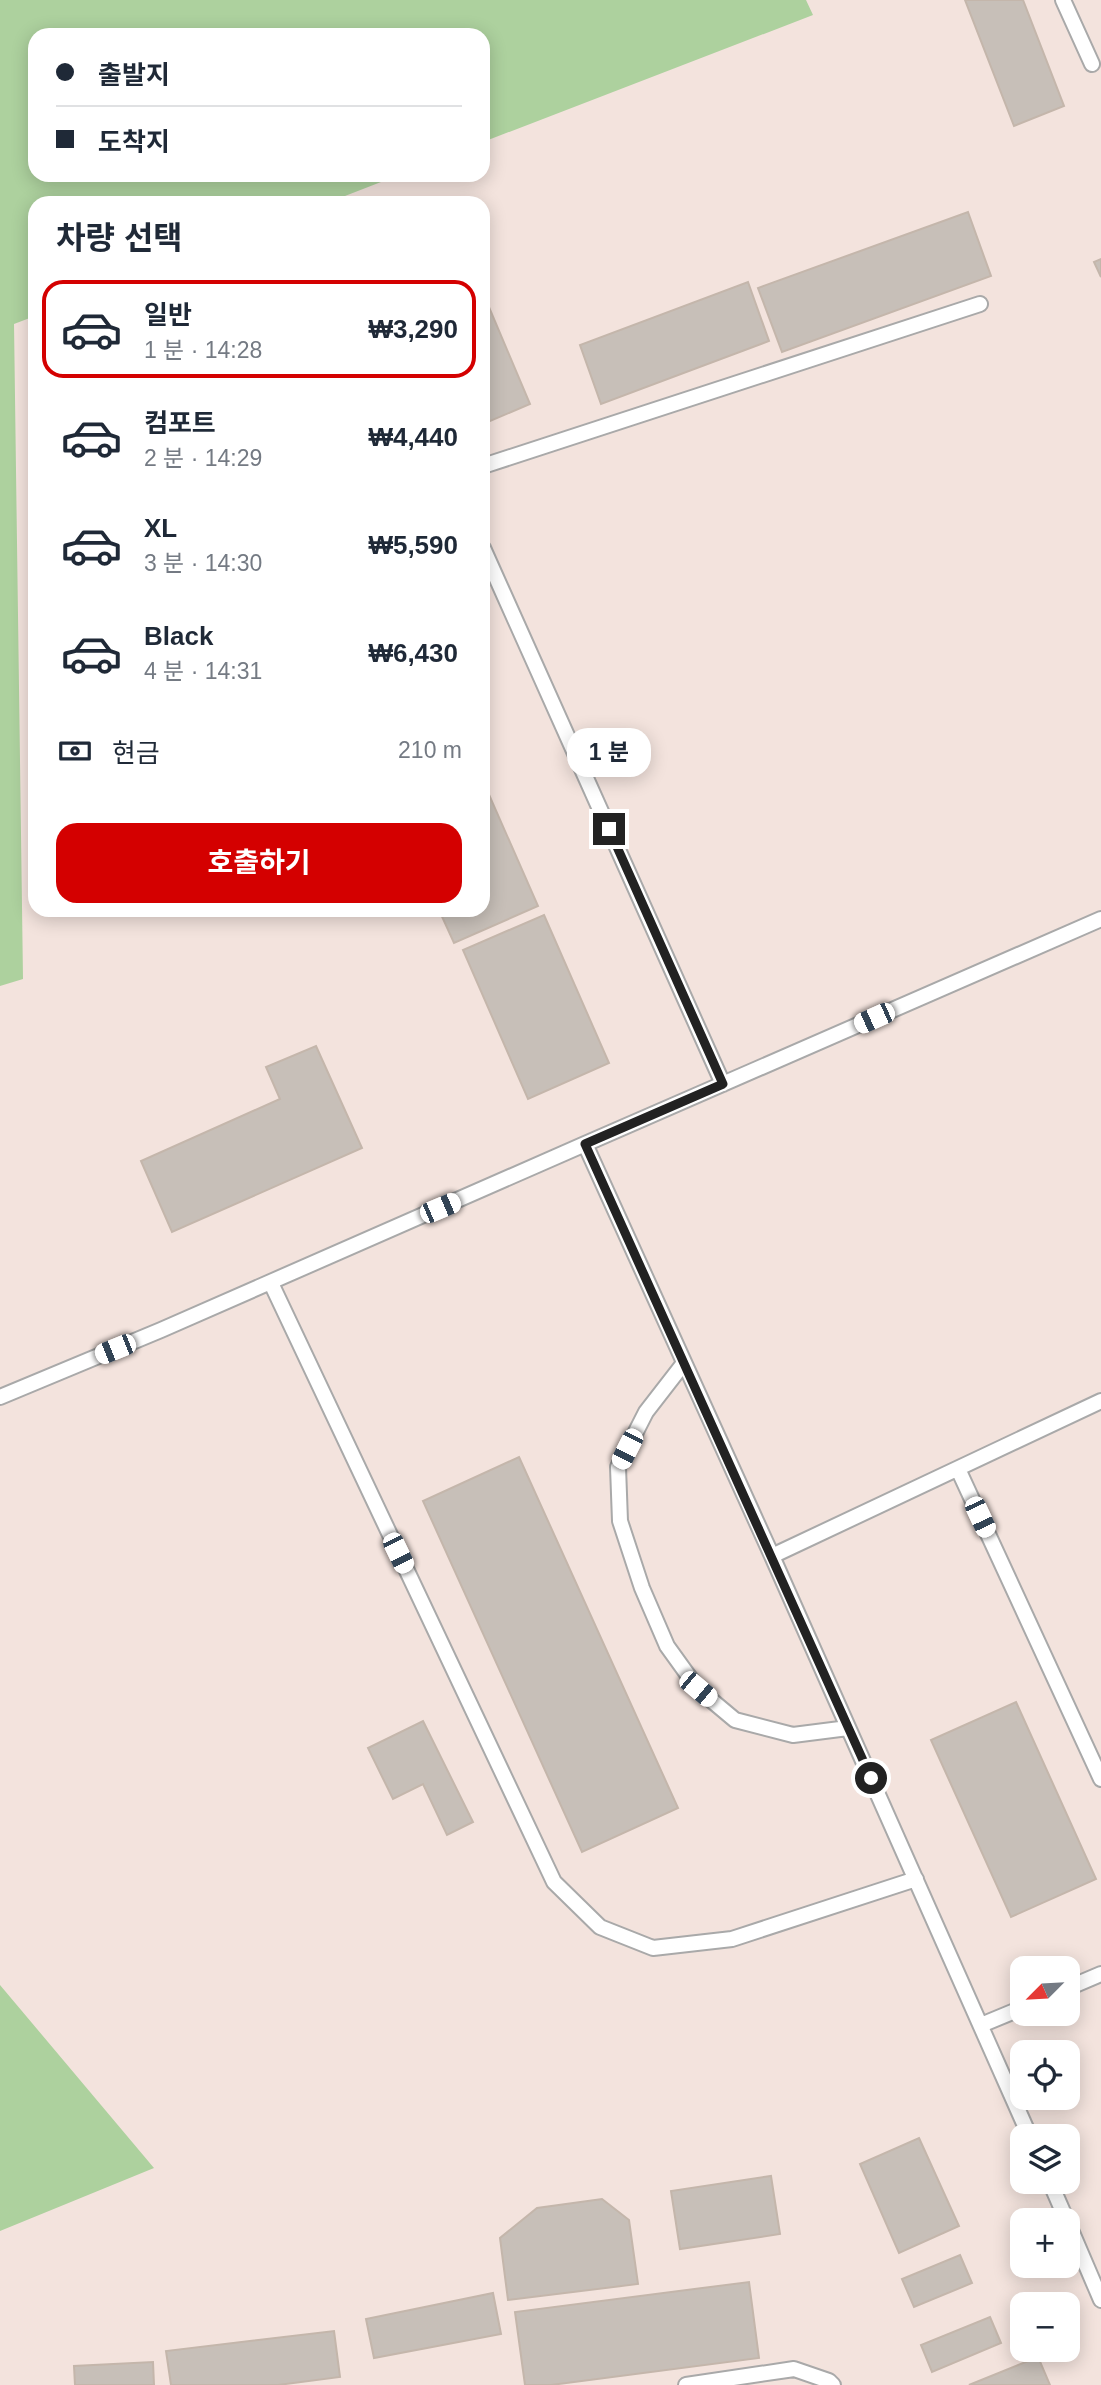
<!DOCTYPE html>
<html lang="ko">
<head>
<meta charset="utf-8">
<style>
  body { margin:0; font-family:Arial,"Noto Sans KR",sans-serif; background:#f2f2f3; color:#1f2937; height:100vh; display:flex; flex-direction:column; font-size:26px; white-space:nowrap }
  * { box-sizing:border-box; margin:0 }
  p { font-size:23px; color:#747a83 }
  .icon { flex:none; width:38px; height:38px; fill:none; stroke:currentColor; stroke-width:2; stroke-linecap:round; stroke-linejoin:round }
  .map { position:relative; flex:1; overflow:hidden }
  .panel { position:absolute; left:28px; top:196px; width:462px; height:721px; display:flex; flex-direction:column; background:#fff; border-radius:21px; box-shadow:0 4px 18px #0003 }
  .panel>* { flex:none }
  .hud { position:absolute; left:28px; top:28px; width:462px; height:154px; border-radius:21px; box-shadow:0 4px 18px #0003; display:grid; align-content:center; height:154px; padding:0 28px; background:#fff }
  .needle { width:46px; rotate:246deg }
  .controls { position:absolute; left:1010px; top:1956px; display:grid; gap:14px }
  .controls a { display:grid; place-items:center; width:70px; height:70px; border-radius:14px; background:#fff; box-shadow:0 4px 18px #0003; font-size:35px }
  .end { position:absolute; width:32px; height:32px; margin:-16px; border:9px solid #222; background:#fff; box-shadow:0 0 0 4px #fff }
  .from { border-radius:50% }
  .bubble { position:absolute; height:49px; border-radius:21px; background:#fff; box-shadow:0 4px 18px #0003; font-size:23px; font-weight:700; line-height:49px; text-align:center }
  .car { position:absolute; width:21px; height:42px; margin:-21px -10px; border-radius:9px; box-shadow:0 0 5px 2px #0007; background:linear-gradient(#fff 24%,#345 0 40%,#fff 0 76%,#345 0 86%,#fff 0) }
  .hud b { display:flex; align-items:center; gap:24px; height:66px; font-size:26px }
  .hud b+b { border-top:2px solid #e0e1e3 }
  .hud i { width:18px; height:18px; background:#1f2937 }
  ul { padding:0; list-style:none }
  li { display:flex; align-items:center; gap:21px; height:98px; margin:0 14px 10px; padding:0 14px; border:4px solid transparent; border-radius:21px }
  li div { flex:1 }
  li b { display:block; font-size:26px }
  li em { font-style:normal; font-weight:700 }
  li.on { border-color:#d40000 }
  li>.icon { width:63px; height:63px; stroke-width:1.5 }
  h2 { padding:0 28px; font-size:32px; line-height:84px }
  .pay { display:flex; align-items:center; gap:18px; height:77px; padding:0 28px; font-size:26px }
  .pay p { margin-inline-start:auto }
  .action { display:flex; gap:14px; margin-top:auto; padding:14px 28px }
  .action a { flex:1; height:80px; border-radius:21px; background:#d40000; color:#fff; font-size:28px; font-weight:700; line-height:80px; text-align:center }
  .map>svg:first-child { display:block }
  .military { fill:#f3e3dd; fill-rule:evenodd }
  .forest { fill:#add19e }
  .building { fill:#c7bfb8; stroke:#c4b6ab; stroke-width:2 }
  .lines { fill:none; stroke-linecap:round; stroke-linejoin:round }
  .lane-casing { stroke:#a9a9a9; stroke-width:18 }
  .lane { stroke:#fff; stroke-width:14 }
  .route { stroke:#222; stroke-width:9 }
</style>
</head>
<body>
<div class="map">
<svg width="1101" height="2385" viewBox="0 0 1101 2385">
  <rect width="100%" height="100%" fill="#f2efe9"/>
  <!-- military -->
  <path class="military" d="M0 0H1101V2385H0ZM35 35H483V175H35ZM35 203H483V910H35ZM1022 1969H1068V2014H1022ZM1022 2053H1068V2098H1022ZM1022 2137H1068V2182H1022ZM1022 2221H1068V2266H1022ZM1022 2305H1068V2350H1022Z"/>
  <!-- forest -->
  <path class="forest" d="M0 0H806L813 15 483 142V35H35V175H399L327 203H35V316L14 324 23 979 0 986Z
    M0 1985 154 2168 0 2231Z"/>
  <!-- building -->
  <path class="building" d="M965 0H1023L1064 106 1014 126Z
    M968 212 991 276 782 352 758 288Z
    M1101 259V277L1094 262Z
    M748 282 769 341 601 404 580 345Z
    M483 293 530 404 483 424Z
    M483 781 538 906 454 943 439 910H483Z
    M544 915 609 1063 528 1099 463 950Z
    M316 1046 362 1148 172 1232 141 1161 280 1099 266 1067Z
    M519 1457 678 1808 582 1852 423 1501Z
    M1016 1702 1096 1879 1011 1917 931 1740Z
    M423 1721 473 1822 447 1835 423 1784 393 1799 368 1748Z
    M919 2138 959 2226 899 2253 860 2164Z
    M771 2176 780 2234 680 2249 671 2191Z
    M602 2199 629 2220 638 2284 508 2300 500 2238 537 2208Z
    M960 2255 972 2283 914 2307 902 2279Z
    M749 2282 759 2358 551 2385H525L515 2312Z
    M493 2293 501 2334 374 2358 366 2319Z
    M990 2317 1001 2343 932 2372 921 2345Z
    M334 2331 340 2377 278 2385H171L166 2351Z
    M1038 2357 1050 2385H969Z
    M153 2362 154 2385H75L74 2366Z"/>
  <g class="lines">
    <defs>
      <path id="lane" d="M1063 0 1092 64
        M483 466 980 304
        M483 548 723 1084
        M271 1283 554 1882 600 1927 653 1948 732 1939 916 1879
        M684 1363 646 1412 618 1467 620 1521 642 1588 667 1646 698 1689 735 1720 793 1735 848 1728
        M0 1397 161 1330 585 1144
        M958 1469 1101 1779
        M772 1556 585 1144 1101 919
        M1068 1988 1101 1974
        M981 2025 1022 2008
        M1030 2137 772 1556 1101 1401
        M1050 2182 1067 2221
        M1068 2223 1101 2300
        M686 2385 794 2369 829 2381 833 2385"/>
    </defs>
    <!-- lane casing -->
    <use href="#lane" class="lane-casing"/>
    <!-- lane -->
    <use href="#lane" class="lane"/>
  </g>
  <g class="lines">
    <!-- route -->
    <path class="route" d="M609 829 723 1084 585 1144 871 1778"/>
  </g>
</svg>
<div class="controls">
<a><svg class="needle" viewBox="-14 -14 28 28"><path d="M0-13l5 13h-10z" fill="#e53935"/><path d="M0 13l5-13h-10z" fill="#747a83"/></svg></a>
<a><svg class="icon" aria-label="locate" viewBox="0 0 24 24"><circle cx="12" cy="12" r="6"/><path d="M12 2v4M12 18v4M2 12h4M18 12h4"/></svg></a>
<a><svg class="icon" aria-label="layers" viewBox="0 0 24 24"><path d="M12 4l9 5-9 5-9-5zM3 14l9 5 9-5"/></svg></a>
<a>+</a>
<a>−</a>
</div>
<i class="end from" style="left:871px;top:1778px"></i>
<i class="end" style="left:609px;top:829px"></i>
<div class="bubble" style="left:567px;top:728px;width:84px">1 분</div>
<i class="car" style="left:874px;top:1018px;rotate:246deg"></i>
<i class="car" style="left:440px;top:1208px;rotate:67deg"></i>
<i class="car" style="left:115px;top:1349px;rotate:248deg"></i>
<i class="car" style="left:627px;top:1449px;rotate:207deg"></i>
<i class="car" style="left:980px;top:1517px;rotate:155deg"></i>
<i class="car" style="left:398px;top:1553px;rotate:154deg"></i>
<i class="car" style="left:698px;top:1689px;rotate:130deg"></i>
<div class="hud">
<b><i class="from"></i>출발지</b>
<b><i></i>도착지</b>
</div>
<section class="panel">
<h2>차량 선택</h2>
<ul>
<li class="on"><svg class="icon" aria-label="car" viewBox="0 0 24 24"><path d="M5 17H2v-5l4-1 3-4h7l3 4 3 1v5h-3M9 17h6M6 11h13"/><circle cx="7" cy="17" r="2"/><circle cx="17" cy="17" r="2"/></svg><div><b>일반</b><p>1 분 · 14:28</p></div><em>₩3,290</em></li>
<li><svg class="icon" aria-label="car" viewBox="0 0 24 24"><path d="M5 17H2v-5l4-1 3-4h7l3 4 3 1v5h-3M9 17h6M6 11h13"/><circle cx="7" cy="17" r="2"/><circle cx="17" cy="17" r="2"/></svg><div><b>컴포트</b><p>2 분 · 14:29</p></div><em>₩4,440</em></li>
<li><svg class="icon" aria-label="car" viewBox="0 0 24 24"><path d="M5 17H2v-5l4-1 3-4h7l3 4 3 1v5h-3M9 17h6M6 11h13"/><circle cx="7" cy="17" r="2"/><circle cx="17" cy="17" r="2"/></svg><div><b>XL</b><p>3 분 · 14:30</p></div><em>₩5,590</em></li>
<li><svg class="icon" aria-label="car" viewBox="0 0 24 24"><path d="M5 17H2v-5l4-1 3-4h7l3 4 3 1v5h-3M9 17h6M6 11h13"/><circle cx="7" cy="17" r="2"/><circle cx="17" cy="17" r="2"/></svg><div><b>Black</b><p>4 분 · 14:31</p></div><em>₩6,430</em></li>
</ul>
<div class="pay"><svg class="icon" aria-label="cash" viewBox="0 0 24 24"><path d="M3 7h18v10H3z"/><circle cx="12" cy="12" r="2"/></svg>현금<p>210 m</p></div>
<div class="action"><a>호출하기</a></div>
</section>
</div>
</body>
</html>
